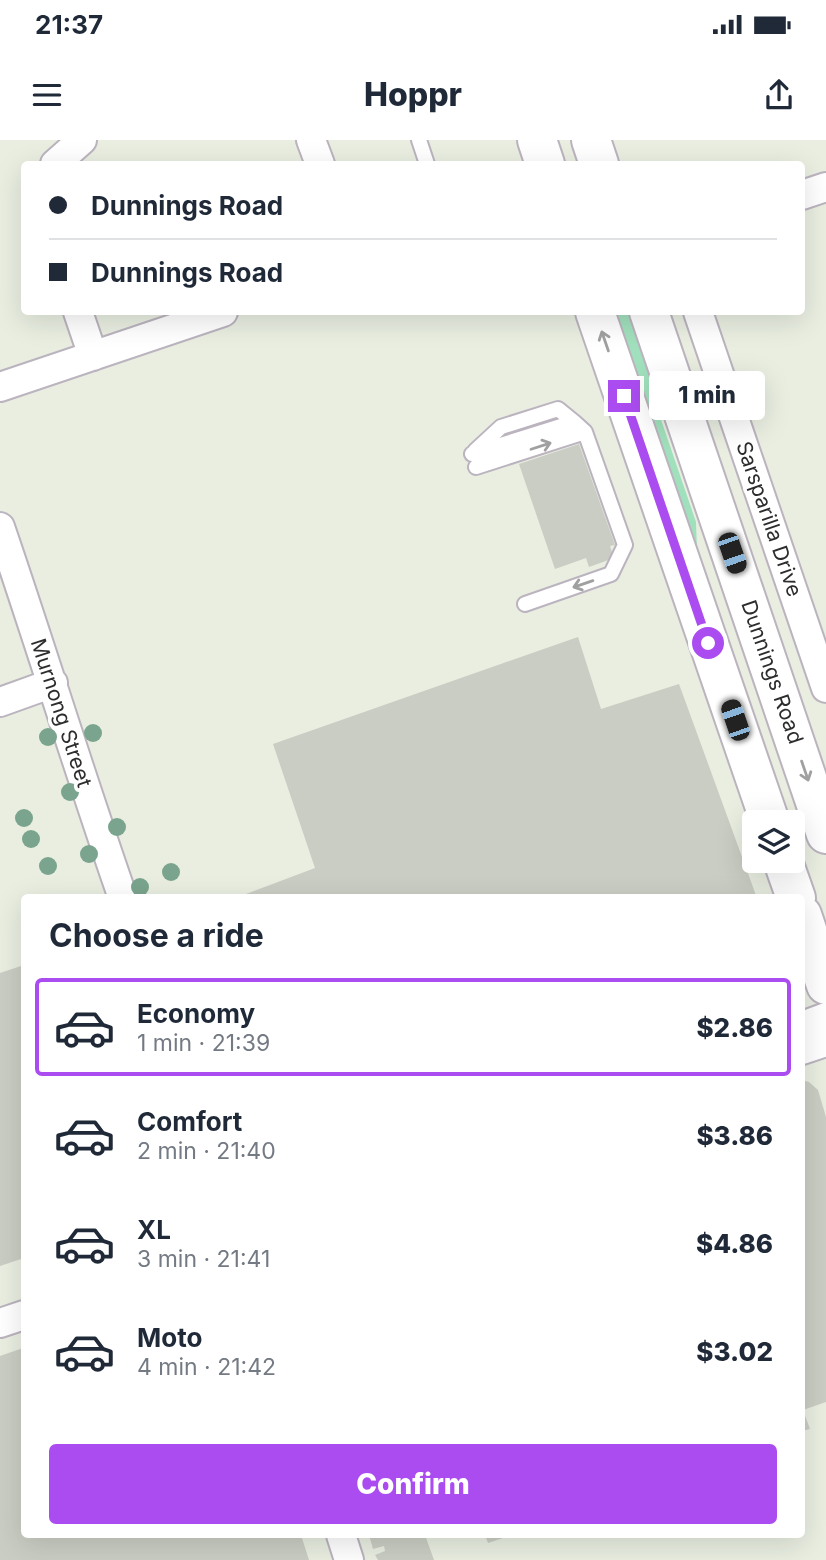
<!DOCTYPE html>
<html lang="en">
<head>
<meta charset="utf-8">
<style>
  body { margin:0; font-family:Inter,sans-serif; background:#f2f2f3; color:#1f2937; height:100vh; display:flex; flex-direction:column; font-size:26px; white-space:nowrap }
  * { box-sizing:border-box; margin:0 }
  p { font-size:23px; color:#747a83 }
  .icon { flex:none; width:38px; height:38px; fill:none; stroke:currentColor; stroke-width:2; stroke-linecap:round; stroke-linejoin:round }
  .map { position:relative; flex:1; overflow:hidden }
  .side { position:absolute; left:21px; top:754px; width:784px; height:644px; display:flex; flex-direction:column; background:#fff; border-radius:7px; box-shadow:0 7px 28px #0002 }
  .side>* { flex:none }
  .top-card { position:absolute; left:21px; top:21px; width:784px; height:154px; border-radius:7px; box-shadow:0 7px 28px #0002; display:grid; align-content:center; height:154px; padding:0 28px; background:#fff }
  .fabs { position:absolute; left:742px; top:670px; display:grid; gap:14px }
  .fabs a { display:grid; place-items:center; width:63px; height:63px; border-radius:7px; background:#fff; box-shadow:0 7px 28px #0002; font-size:35px }
  .end { position:absolute; width:32px; height:32px; margin:-16px; border:9px solid #ab4cf0; background:#fff; box-shadow:0 0 0 4px #fff }
  .from { border-radius:50% }
  .bubble { position:absolute; height:49px; border-radius:7px; background:#fff; box-shadow:0 7px 28px #0002; font-size:23px; font-weight:800; line-height:49px; text-align:center }
  .car { position:absolute; width:21px; height:42px; margin:-21px -10px; border-radius:9px; box-shadow:0 0 5px 2px #0007; background:linear-gradient(#222 24%,#8ab4d8 0 40%,#222 0 76%,#8ab4d8 0 86%,#222 0) }
  .top-card b { display:flex; align-items:center; gap:24px; height:66px; font-size:26px }
  .top-card b+b { border-top:2px solid #e0e1e3 }
  .top-card i { width:18px; height:18px; background:#1f2937 }
  ul { padding:0; list-style:none }
  li { display:flex; align-items:center; gap:21px; height:98px; margin:0 14px 10px; padding:0 14px; border:4px solid transparent; border-radius:7px }
  li div { flex:1 }
  li b { display:block; font-size:26px }
  li em { font-style:normal; font-weight:800 }
  li.current { border-color:#ab4cf0 }
  li>.icon { width:63px; height:63px; stroke-width:1.5 }
  h2 { padding:0 28px; font-size:32px; line-height:84px }
  .button { display:flex; gap:14px; margin-top:auto; padding:14px 28px }
  .button a { flex:1; height:80px; border-radius:7px; background:#ab4cf0; color:#fff; font-size:28px; font-weight:800; line-height:80px; text-align:center }
  .status { display:flex; justify-content:space-between; align-items:center; height:49px; padding:0 35px; background:#fff; direction:ltr }
  .status svg { height:19px; fill:currentColor }
  header { display:flex; justify-content:space-between; align-items:center; height:91px; padding:0 28px; background:#fff; font-size:32px; font-weight:800 }
  .map>svg:first-child { display:block }
  .green { fill:#a1e0bc }
  .building { fill:#c9cdc3 }
  .lines { fill:none; stroke-linecap:round; stroke-linejoin:round }
  .lane-casing { stroke:#bbb4bf; stroke-width:18 }
  .street-casing { stroke:#bbb4bf; stroke-width:32 }
  .secondary-casing { stroke:#bbb4bf; stroke-width:42 }
  .lane { stroke:#fff; stroke-width:14 }
  .street { stroke:#fff; stroke-width:28 }
  .secondary { stroke:#fff; stroke-width:38 }
  .tree { fill:#7aa48d }
  .oneway { stroke:#a0a0a0 }
  .route { stroke:#ab4cf0; stroke-width:9 }
  .labels { text-anchor:middle; stroke-width:7; stroke-linejoin:round; paint-order:stroke }
  .street-label { font-size:21px; fill:#2d2d2d; stroke:#fff }
</style>
</head>
<body>
<div class="status"><b>21:37</b><svg viewBox="0 0 49 12"><path d="M0 12V9h3v3zM5 12V6h3v6zM10 12V3h3v9zM15 12V0h3v12zM26 1h20v11H26zM47 4h2v5h-2z"/></svg></div>
<header><svg class="icon" aria-label="menu" viewBox="0 0 24 24"><path d="M4 6h16M4 12h16M4 18h16"/></svg>Hoppr<svg class="icon" aria-label="share" viewBox="0 0 24 24"><path d="M12 15V3M7 8l5-5 5 5M5 13v7h14v-7"/></svg></header>
<div class="map">
<svg width="826" height="1420" viewBox="0 0 826 1420">
  <rect width="100%" height="100%" fill="#e9eee1"/>
  <!-- green -->
  <path class="green" d="M613 172H634L655 262 696 382 697 410 695 409Z"/>
  <!-- building -->
  <path class="building" d="M579 304 615 405 610 406 614 418 589 427 586 418 555 429 519 324Z
    M578 497 601 569 679 544 757 758H235L315 728 273 604Z
    M24 825V1118L0 1126V833Z
    M802 940 809 942 818 950 826 977V1262L803 1270 810 1289 802 1291Z
    M23 1208 24 1395H301L309 1420H0V1216Z
    M369 1395H425L434 1420H378L375 1415 385 1411 384 1406 373 1409Z
    M485 1395H512L488 1403Z"/>
  <g class="lines">
    <defs>
      <path id="lane" d="M419 0 427 24
        M475 311 501 287 558 269 574 282
        M472 314 574 282 585 292
        M476 327 585 292 625 405 611 434 525 464"/>
      <path id="street" d="M311 0 320 24
        M55 24 82 0
        M802 55 826 47
        M78 172 93 216
        M698 172 826 548
        M0 247 223 172
        M0 387C42 510 80 635 123 758
        M0 562 53 543
        M802 886 826 877
        M802 910 826 902
        M0 1183 24 1175
        M341 1395 349 1420"/>
      <path id="secondary" d="M537 0 545 24
        M591 0 599 24
        M595 172 770 682
        M649 172 826 694
        M783 721 796 758
        M802 775 826 845"/>
    </defs>
    <!-- lane casing -->
    <use href="#lane" class="lane-casing"/>
    <!-- street casing -->
    <use href="#street" class="street-casing"/>
    <!-- secondary casing -->
    <use href="#secondary" class="secondary-casing"/>
    <!-- lane -->
    <use href="#lane" class="lane"/>
    <!-- street -->
    <use href="#street" class="street"/>
    <!-- secondary -->
    <use href="#secondary" class="secondary"/>
  </g>
  <!-- trees -->
  <g class="tree">
    <circle cx="93" cy="593" r="9"/>
    <circle cx="48" cy="597" r="9"/>
    <circle cx="70" cy="652" r="9"/>
    <circle cx="24" cy="678" r="9"/>
    <circle cx="117" cy="687" r="9"/>
    <circle cx="31" cy="699" r="9"/>
    <circle cx="89" cy="714" r="9"/>
    <circle cx="48" cy="726" r="9"/>
    <circle cx="171" cy="732" r="9"/>
    <circle cx="140" cy="747" r="9"/>
  </g>
  <!-- one-way arrows -->
  <defs><path id="oneway-shaft" d="M-6 0H5M1.5-3L5.5 0L1.5 3" fill="none" stroke-width="1.6" stroke-linecap="round" stroke-linejoin="round" transform="scale(1.75)"/></defs>
  <g class="oneway">
    <use href="#oneway-shaft" transform="translate(605 201) rotate(-109)"/>
    <use href="#oneway-shaft" transform="translate(541 306) rotate(-18)"/>
    <use href="#oneway-shaft" transform="translate(583 444) rotate(161)"/>
    <use href="#oneway-shaft" transform="translate(805 631) rotate(71)"/>
  </g>
  <g class="lines">
    <!-- route -->
    <path class="route" d="M624 256 708 503"/>
  </g>
  <g class="labels">
    <!-- street labels -->
    <g class="street-label">
      <text transform="translate(769 379) rotate(71)" y="7">Sarsparilla Drive</text>
      <text transform="translate(772 532) rotate(71)" y="7">Dunnings Road</text>
      <text transform="translate(61 573) rotate(72)" y="7">Murnong Street</text>
    </g>
  </g>
</svg>
<div class="fabs">
<a><svg class="icon" aria-label="layers" viewBox="0 0 24 24"><path d="M12 4l9 5-9 5-9-5zM3 14l9 5 9-5"/></svg></a>
</div>
<i class="end from" style="left:708px;top:503px"></i>
<i class="end" style="left:624px;top:256px"></i>
<div class="bubble" style="left:649px;top:231px;width:116px">1 min</div>
<i class="car" style="left:732px;top:413px;rotate:161deg"></i>
<i class="car" style="left:735px;top:580px;rotate:341deg"></i>
<div class="top-card">
<b><i class="from"></i>Dunnings Road</b>
<b><i></i>Dunnings Road</b>
</div>
<section class="side">
<h2>Choose a ride</h2>
<ul>
<li class="current"><svg class="icon" aria-label="car" viewBox="0 0 24 24"><path d="M5 17H2v-5l4-1 3-4h7l3 4 3 1v5h-3M9 17h6M6 11h13"/><circle cx="7" cy="17" r="2"/><circle cx="17" cy="17" r="2"/></svg><div><b>Economy</b><p>1 min · 21:39</p></div><em>$2.86</em></li>
<li><svg class="icon" aria-label="car" viewBox="0 0 24 24"><path d="M5 17H2v-5l4-1 3-4h7l3 4 3 1v5h-3M9 17h6M6 11h13"/><circle cx="7" cy="17" r="2"/><circle cx="17" cy="17" r="2"/></svg><div><b>Comfort</b><p>2 min · 21:40</p></div><em>$3.86</em></li>
<li><svg class="icon" aria-label="car" viewBox="0 0 24 24"><path d="M5 17H2v-5l4-1 3-4h7l3 4 3 1v5h-3M9 17h6M6 11h13"/><circle cx="7" cy="17" r="2"/><circle cx="17" cy="17" r="2"/></svg><div><b>XL</b><p>3 min · 21:41</p></div><em>$4.86</em></li>
<li><svg class="icon" aria-label="car" viewBox="0 0 24 24"><path d="M5 17H2v-5l4-1 3-4h7l3 4 3 1v5h-3M9 17h6M6 11h13"/><circle cx="7" cy="17" r="2"/><circle cx="17" cy="17" r="2"/></svg><div><b>Moto</b><p>4 min · 21:42</p></div><em>$3.02</em></li>
</ul>
<div class="button"><a>Confirm</a></div>
</section>
</div>
</body>
</html>
